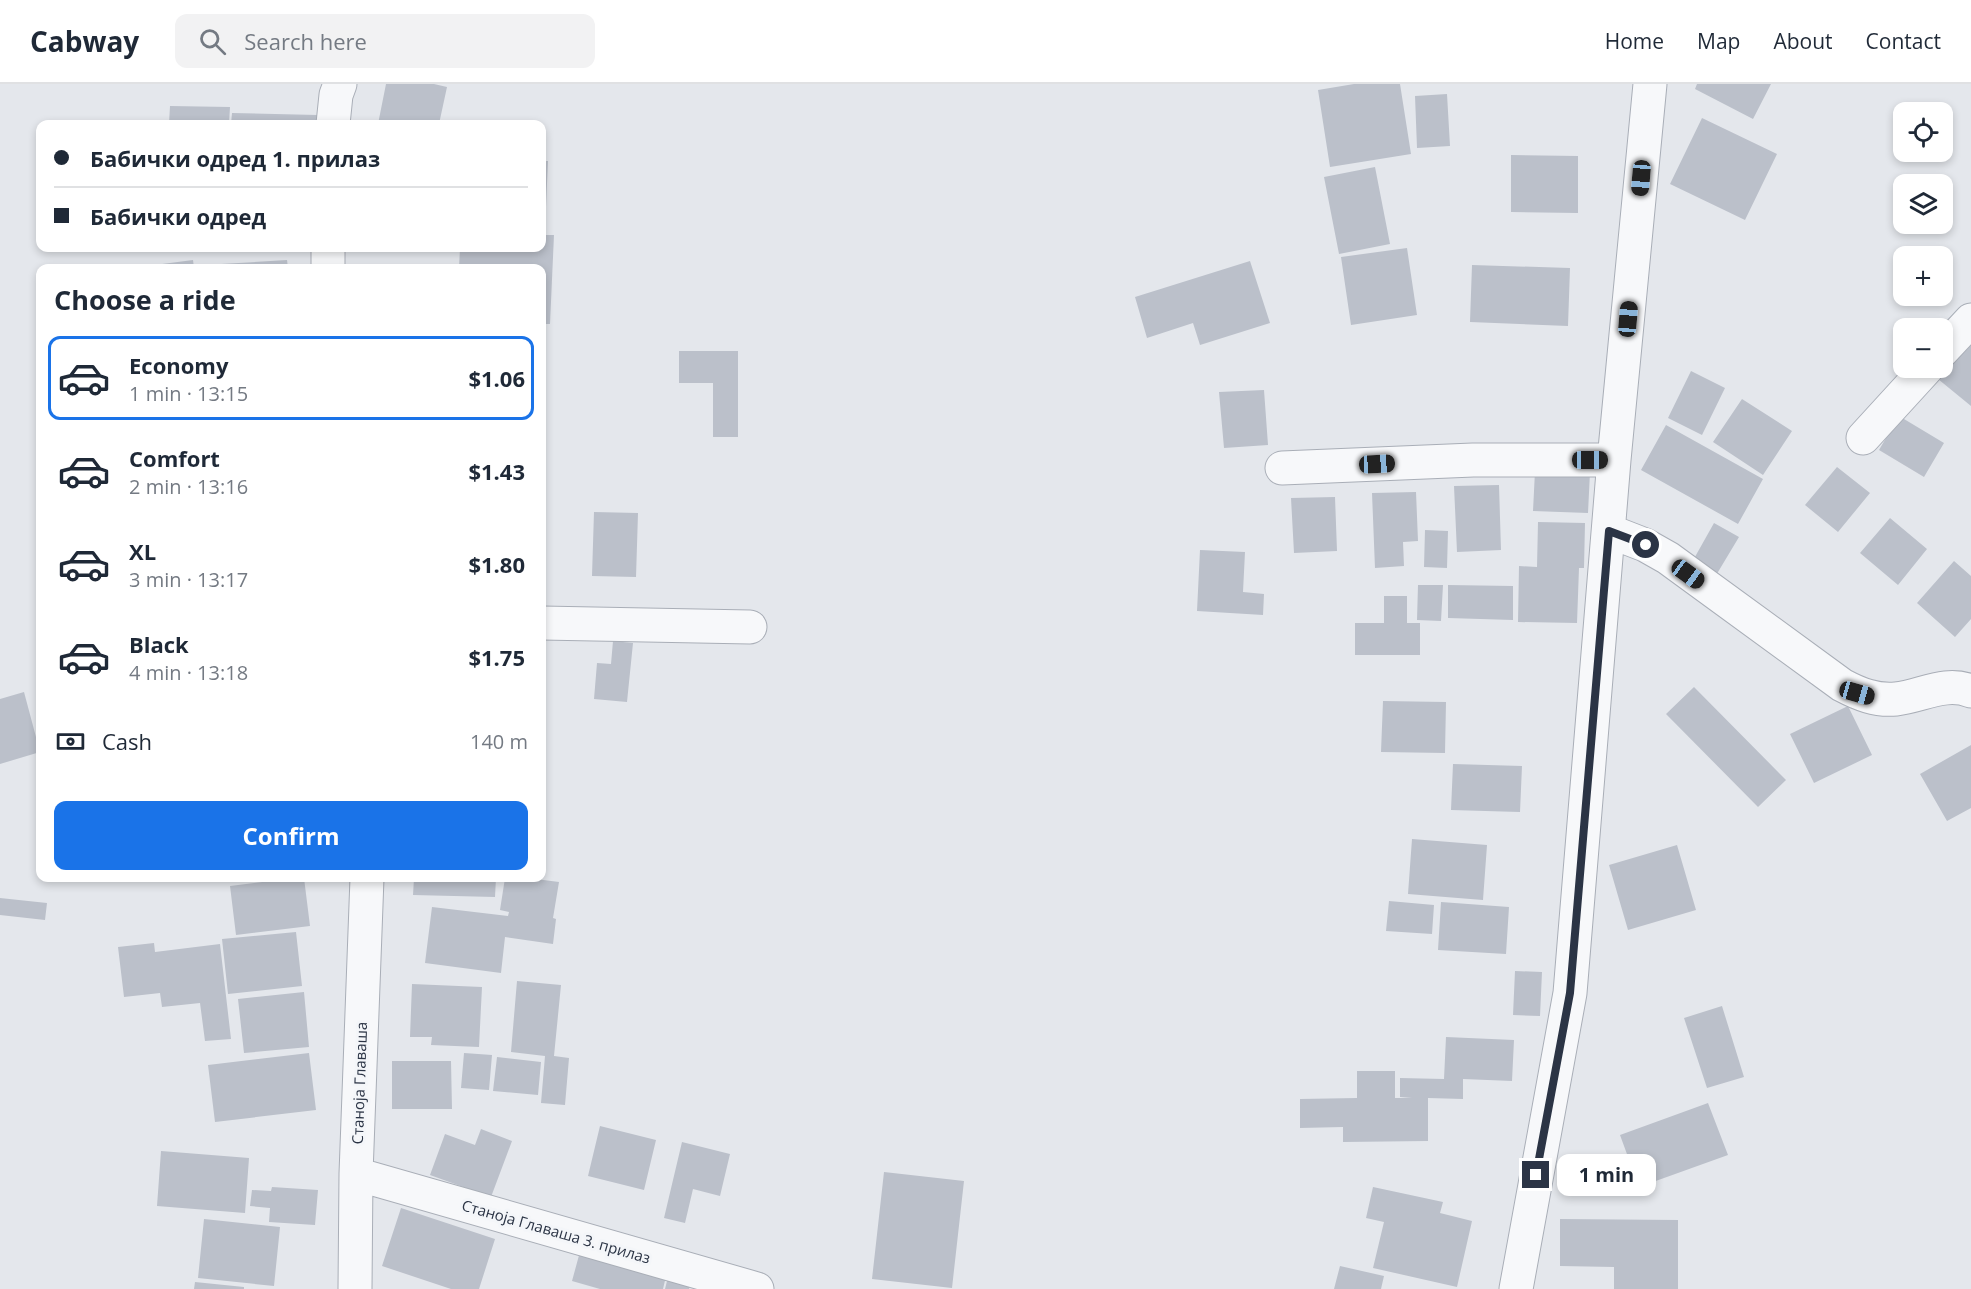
<!DOCTYPE html>
<html lang="en">
<head>
<meta charset="utf-8">
<style>
  body { margin:0; font-family:"Open Sans",sans-serif; background:#f2f2f3; color:#1f2937; height:100vh; display:flex; flex-direction:column; font-size:22px; white-space:nowrap }
  * { box-sizing:border-box; margin:0 }
  p { font-size:20px; color:#747a83 }
  .icon { flex:none; width:33px; height:33px; fill:none; stroke:currentColor; stroke-width:2; stroke-linecap:round; stroke-linejoin:round }
  .map { position:relative; flex:1; overflow:hidden }
  .side { position:absolute; left:36px; top:180px; width:510px; height:618px; display:flex; flex-direction:column; background:#fff; border-radius:12px; box-shadow:0 3px 9px #0003 }
  .side>* { flex:none }
  .hud { position:absolute; left:36px; top:36px; width:510px; height:132px; border-radius:12px; box-shadow:0 3px 9px #0003; display:grid; align-content:center; height:132px; padding:0 18px; background:#fff }
  .buttons { position:absolute; left:1893px; top:18px; display:grid; gap:12px }
  .buttons a { display:grid; place-items:center; width:60px; height:60px; border-radius:12px; background:#fff; box-shadow:0 3px 9px #0003; font-size:30px }
  .end { position:absolute; width:27px; height:27px; margin:-14px; border:8px solid #2b3445; background:#fff; box-shadow:0 0 0 3px #fff }
  .from { border-radius:50% }
  .bubble { position:absolute; height:42px; border-radius:12px; background:#fff; box-shadow:0 3px 9px #0003; font-size:20px; font-weight:700; line-height:42px; text-align:center }
  .car { position:absolute; width:18px; height:36px; margin:-18px -9px; border-radius:8px; box-shadow:0 0 4px 2px #0007; background:linear-gradient(#222 24%,#8ab4d8 0 40%,#222 0 76%,#8ab4d8 0 86%,#222 0) }
  .hud b { display:flex; align-items:center; gap:21px; height:57px; font-size:22px }
  .hud b+b { border-top:2px solid #e0e1e3 }
  .hud i { width:15px; height:15px; background:#1f2937 }
  ul { padding:0; list-style:none }
  li { display:flex; align-items:center; gap:18px; height:84px; margin:0 12px 9px; padding:0 6px; border:3px solid transparent; border-radius:12px }
  li div { flex:1 }
  li b { display:block; font-size:22px }
  li em { font-style:normal; font-weight:700 }
  li.active { border-color:#1a73e8 }
  li>.icon { width:54px; height:54px; stroke-width:1.5 }
  h2 { padding:0 18px; font-size:27px; line-height:72px }
  .pay { display:flex; align-items:center; gap:15px; height:66px; padding:0 18px; font-size:22px }
  .pay p { margin-inline-start:auto }
  .action { display:flex; gap:12px; margin-top:auto; padding:12px 18px }
  .action a { flex:1; height:69px; border-radius:12px; background:#1a73e8; color:#fff; font-size:24px; font-weight:700; line-height:69px; text-align:center }
  header { display:flex; align-items:center; gap:36px; box-sizing:border-box; height:84px; padding:0 30px; background:#fff; border-bottom:2px solid #e0e1e3 }
  header strong { font-size:28px }
  nav { display:flex; gap:33px; margin-inline-start:auto; font-size:21px }
  .search { width:420px; height:54px; background:#f2f2f3; display:flex; align-items:center; gap:15px; box-sizing:border-box; padding:0 21px; border-radius:12px; color:#747a83; font-size:22px }
  .map>svg:first-child { display:block }
  .building { fill:#bbc0ca }
  .lines { fill:none; stroke-linecap:round; stroke-linejoin:round }
  .minor-casing { stroke:#a9aeb7; stroke-width:35 }
  .minor { stroke:#f7f8fa; stroke-width:33 }
  .route { stroke:#2b3445; stroke-width:8 }
  .labels { text-anchor:middle; stroke-width:6; stroke-linejoin:round; paint-order:stroke }
  .street-label { font-size:15px; fill:#2b3445; stroke:#f4f6f9 }
</style>
</head>
<body>
<header>
<strong>Cabway</strong>
<div class="search"><svg class="icon" aria-label="search" viewBox="0 0 24 24"><circle cx="10" cy="10" r="6"/><path d="M15 15l6 6"/></svg>Search here</div>
<nav><a>Home</a><a>Map</a><a>About</a><a>Contact</a></nav>
</header>
<div class="map">
<svg width="1971" height="1205" viewBox="0 0 1971 1205">
  <rect width="100%" height="100%" fill="#e4e7ec"/>
  <!-- building -->
  <path class="building" d="M386 0H434L447 3 439 40H378Z
    M1354 0H1400L1411 70 1330 83 1318 6Z
    M1697 0H1771L1753 35 1695 5Z
    M1447 10 1450 62 1417 64 1415 12Z
    M170 22 230 23 229 40H169Z
    M232 29 318 31V40H231Z
    M1702 34 1777 70 1745 136 1670 100Z
    M1511 71 1578 72V129L1511 128Z
    M542 77H548L545 145H542Z
    M1375 83 1390 160 1339 170 1324 93Z
    M542 151H554L550 240H542V184H459L460 164H542Z
    M1407 164 1417 231 1351 241 1341 173Z
    M193 176 194 184H139V183Z
    M287 176 288 184H222L221 180Z
    M1250 177 1270 239 1200 261 1193 239 1147 254 1135 213Z
    M1472 181 1570 184 1568 242 1470 238Z
    M1971 255V322L1938 295Z
    M679 267H738V353H713V299H679Z
    M1691 287 1725 304 1702 351 1668 334Z
    M1264 306 1268 361 1224 364 1219 308Z
    M1742 315 1792 347 1763 391 1713 358Z
    M1899 332 1944 359 1924 393 1879 366Z
    M1666 341 1763 395 1738 440 1641 386Z
    M1837 383 1870 409 1838 448 1805 421Z
    M1535 387 1590 388 1588 429 1533 427Z
    M1499 401 1501 466 1457 468 1454 402Z
    M1416 408 1418 457 1403 458 1404 482 1375 484 1372 409Z
    M1335 413 1337 467 1294 469 1291 414Z
    M594 428 638 429 636 493 592 492Z
    M1890 434 1927 465 1898 501 1860 469Z
    M1538 438 1585 439 1584 484H1579L1577 539 1518 538 1519 482 1537 483Z
    M1714 439 1739 453 1715 493 1691 480Z
    M1425 446 1448 447 1447 484 1424 483Z
    M1200 466 1245 468 1243 508 1264 510 1263 531 1197 527Z
    M1954 477 1971 492V535L1955 553 1917 519Z
    M1418 501H1443L1441 537 1417 536Z
    M1448 501 1513 502V536L1448 534Z
    M1384 512H1407V539H1420V571H1355V539H1384Z
    M613 557 633 559 627 618 594 615 597 579 611 580Z
    M1694 603 1786 696 1758 723 1666 630Z
    M24 608 40 668 0 680V615Z
    M1383 617 1446 618 1445 669 1381 668Z
    M1848 622 1872 671 1814 699 1790 650Z
    M1971 661V724L1947 737 1920 690Z
    M1453 680 1522 682 1520 728 1451 726Z
    M1412 755 1487 761 1483 816 1408 810Z
    M1677 761 1696 826 1628 846 1609 781Z
    M295 794H304L310 842 236 851 230 802Z
    M414 794H496L495 813 413 811Z
    M505 794H528L559 798 553 834 556 835 553 860 505 853 501 889 425 879 432 823 508 832 509 828 500 826Z
    M0 814 47 819 45 836 0 831Z
    M1389 817 1434 821 1432 850 1386 847Z
    M1441 818 1509 823 1506 870 1438 866Z
    M296 848 302 902 228 910 222 855Z
    M154 859 155 868 220 860 231 955 205 957 200 919 162 923 160 909 124 913 118 863Z
    M1515 887 1542 888 1540 932 1513 931Z
    M517 897 561 901 554 972 569 974 565 1021 541 1019 545 972 511 968Z
    M412 900 482 903 479 963 431 961 432 953H410Z
    M304 908 309 963 244 969 238 915Z
    M1722 922 1744 993 1707 1004 1684 934Z
    M1446 953 1514 956 1512 997 1463 995V1015L1428 1014V1057L1343 1058V1043L1300 1044V1015L1357 1014V987H1395V1014H1412L1400 1013V994L1444 995Z
    M309 969 316 1026 215 1038 208 981Z
    M464 969 492 971 489 1006 461 1004Z
    M497 973 541 978 538 1011 493 1007Z
    M392 977H451L452 1025H392Z
    M1708 1019 1728 1071 1639 1103 1620 1051Z
    M600 1042 656 1056 644 1106 588 1092Z
    M481 1045 512 1057 491 1113 430 1091 445 1050 475 1061Z
    M682 1058 730 1070 720 1112 693 1105 685 1139 664 1134Z
    M161 1067 249 1074 245 1129 157 1122Z
    M884 1088 964 1097 952 1204 872 1195Z
    M272 1103 318 1106 315 1141 269 1138 270 1124 250 1122 252 1106 271 1107Z
    M1373 1103 1443 1118 1440 1129 1472 1137 1457 1203 1373 1184 1384 1138 1366 1134Z
    M401 1124 495 1155 479 1205H451L382 1182Z
    M204 1135 280 1143 274 1202 198 1194Z
    M1560 1135 1678 1136V1205H1614V1183L1560 1182Z
    M581 1164 667 1188 663 1205H600L572 1197Z
    M1340 1182 1384 1192 1381 1205H1334Z
    M669 1189 692 1196 689 1205H665Z
    M195 1198 244 1203V1205H194Z"/>
  <g class="lines">
    <defs>
      <path id="minor" d="M333 40 336 11 340 0
        M328 164V184
        M1942 267 1971 236
        M1863 354 1927 284
        M1282 384 1473 376H1614
        M1609 447 1645 461 1668 474 1842 601C1859 610 1876 617 1896 615 1922 612 1945 597 1971 607
        M542 539 750 543
        M356 1090 757 1205
        M355 1205 356 1090 367 794
        M1516 1205 1570 909 1614 376 1650 0"/>
    </defs>
    <!-- minor casing -->
    <use href="#minor" class="minor-casing"/>
    <!-- minor -->
    <use href="#minor" class="minor"/>
  </g>
  <g class="lines">
    <!-- route -->
    <path class="route" d="M1536 1091 1570 909 1609 447 1646 461"/>
  </g>
  <g class="labels">
    <!-- street labels -->
    <g class="street-label">
      <text transform="translate(360 999) rotate(-88)" y="5">Станоја Главаша</text>
      <text transform="translate(556 1148) rotate(16)" y="5">Станоја Главаша 3. прилаз</text>
    </g>
  </g>
</svg>
<div class="buttons">
<a><svg class="icon" aria-label="locate" viewBox="0 0 24 24"><circle cx="12" cy="12" r="6"/><path d="M12 2v4M12 18v4M2 12h4M18 12h4"/></svg></a>
<a><svg class="icon" aria-label="layers" viewBox="0 0 24 24"><path d="M12 4l9 5-9 5-9-5zM3 14l9 5 9-5"/></svg></a>
<a>+</a>
<a>−</a>
</div>
<i class="end from" style="left:1646px;top:461px"></i>
<i class="end" style="left:1536px;top:1091px"></i>
<div class="bubble" style="left:1557px;top:1070px;width:99px">1 min</div>
<i class="car" style="left:1641px;top:94px;rotate:185deg"></i>
<i class="car" style="left:1628px;top:235px;rotate:5deg"></i>
<i class="car" style="left:1590px;top:376px;rotate:90deg"></i>
<i class="car" style="left:1377px;top:380px;rotate:87deg"></i>
<i class="car" style="left:1688px;top:490px;rotate:126deg"></i>
<i class="car" style="left:1857px;top:609px;rotate:106deg"></i>
<div class="hud">
<b><i class="from"></i>Бабички одред 1. прилаз</b>
<b><i></i>Бабички одред</b>
</div>
<section class="side">
<h2>Choose a ride</h2>
<ul>
<li class="active"><svg class="icon" aria-label="car" viewBox="0 0 24 24"><path d="M5 17H2v-5l4-1 3-4h7l3 4 3 1v5h-3M9 17h6M6 11h13"/><circle cx="7" cy="17" r="2"/><circle cx="17" cy="17" r="2"/></svg><div><b>Economy</b><p>1 min · 13:15</p></div><em>$1.06</em></li>
<li><svg class="icon" aria-label="car" viewBox="0 0 24 24"><path d="M5 17H2v-5l4-1 3-4h7l3 4 3 1v5h-3M9 17h6M6 11h13"/><circle cx="7" cy="17" r="2"/><circle cx="17" cy="17" r="2"/></svg><div><b>Comfort</b><p>2 min · 13:16</p></div><em>$1.43</em></li>
<li><svg class="icon" aria-label="car" viewBox="0 0 24 24"><path d="M5 17H2v-5l4-1 3-4h7l3 4 3 1v5h-3M9 17h6M6 11h13"/><circle cx="7" cy="17" r="2"/><circle cx="17" cy="17" r="2"/></svg><div><b>XL</b><p>3 min · 13:17</p></div><em>$1.80</em></li>
<li><svg class="icon" aria-label="car" viewBox="0 0 24 24"><path d="M5 17H2v-5l4-1 3-4h7l3 4 3 1v5h-3M9 17h6M6 11h13"/><circle cx="7" cy="17" r="2"/><circle cx="17" cy="17" r="2"/></svg><div><b>Black</b><p>4 min · 13:18</p></div><em>$1.75</em></li>
</ul>
<div class="pay"><svg class="icon" aria-label="cash" viewBox="0 0 24 24"><path d="M3 7h18v10H3z"/><circle cx="12" cy="12" r="2"/></svg>Cash<p>140 m</p></div>
<div class="action"><a>Confirm</a></div>
</section>
</div>
</body>
</html>
